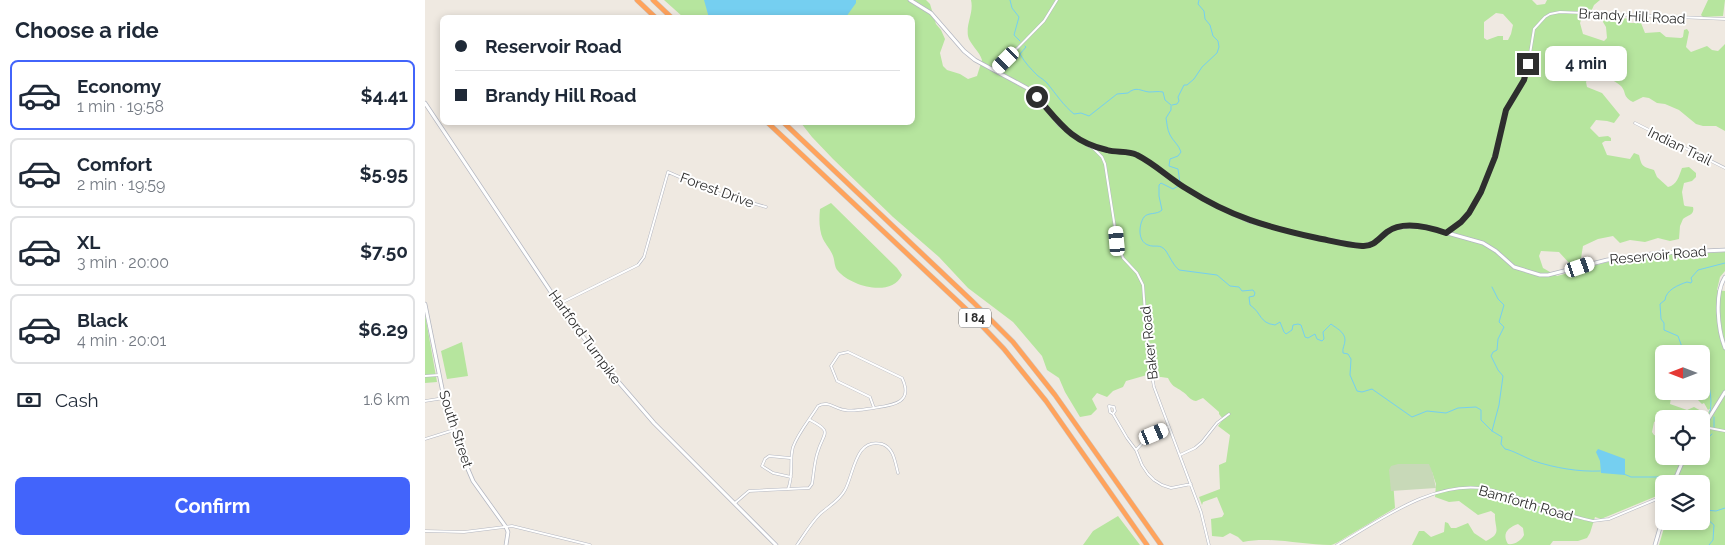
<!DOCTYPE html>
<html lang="en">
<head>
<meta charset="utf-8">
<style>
  body { margin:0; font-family:Raleway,sans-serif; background:#f6f6f7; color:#1f2937; height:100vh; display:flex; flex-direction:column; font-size:19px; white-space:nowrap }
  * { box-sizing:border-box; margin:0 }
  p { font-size:16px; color:#747a83 }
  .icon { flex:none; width:28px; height:28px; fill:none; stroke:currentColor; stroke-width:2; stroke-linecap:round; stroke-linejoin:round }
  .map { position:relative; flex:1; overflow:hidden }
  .side { display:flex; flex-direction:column; background:#fff; width:425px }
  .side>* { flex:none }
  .hud { position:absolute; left:15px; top:15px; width:475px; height:110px; border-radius:8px; box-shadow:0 2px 8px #0003; display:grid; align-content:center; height:110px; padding:0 15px; background:#fff }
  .needle { width:32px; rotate:270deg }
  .buttons { position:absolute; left:1230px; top:345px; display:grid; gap:10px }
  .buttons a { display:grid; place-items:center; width:55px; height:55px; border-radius:8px; background:#fff; box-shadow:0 2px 8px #0003; font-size:25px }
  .end { position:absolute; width:22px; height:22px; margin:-11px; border:6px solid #2e2e2e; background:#fff; box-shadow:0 0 0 2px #fff }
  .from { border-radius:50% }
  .bubble { position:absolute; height:35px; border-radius:8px; background:#fff; box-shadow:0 2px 8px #0003; font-size:16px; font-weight:700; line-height:35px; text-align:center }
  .car { position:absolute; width:15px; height:30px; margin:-15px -8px; border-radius:6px; box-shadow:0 0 4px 1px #0007; background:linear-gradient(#fff 24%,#345 0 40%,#fff 0 76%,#345 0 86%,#fff 0) }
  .hud b { display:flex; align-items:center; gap:18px; height:48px; font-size:19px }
  .hud b+b { border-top:1px solid #e0e1e3 }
  .hud i { width:12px; height:12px; background:#1f2937 }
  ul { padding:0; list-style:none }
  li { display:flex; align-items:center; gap:15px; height:70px; margin:0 10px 8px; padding:0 5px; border:2px solid #e0e1e3; border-radius:8px }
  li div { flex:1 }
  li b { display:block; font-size:19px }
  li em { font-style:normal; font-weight:700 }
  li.on { border-color:#4264fb }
  li>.icon { width:45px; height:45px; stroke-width:1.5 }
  h2 { padding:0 15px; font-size:22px; line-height:60px }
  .pay { display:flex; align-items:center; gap:12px; height:55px; padding:0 15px; font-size:19px }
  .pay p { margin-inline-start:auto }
  .cta { display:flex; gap:10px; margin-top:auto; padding:10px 15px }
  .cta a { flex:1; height:58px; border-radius:8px; background:#4264fb; color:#fff; font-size:20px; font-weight:700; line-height:58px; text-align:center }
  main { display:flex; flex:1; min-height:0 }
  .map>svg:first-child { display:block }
  .green { fill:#b6e59e; fill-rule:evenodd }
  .cemetery { fill:#c8d9b8 }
  .water { fill:#75cff0 }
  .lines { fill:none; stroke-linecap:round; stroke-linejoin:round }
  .stream { stroke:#75cff0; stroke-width:1 }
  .street-casing { stroke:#b4b7c1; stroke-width:3 }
  .secondary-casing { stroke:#b4b7c1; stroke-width:4.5 }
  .highway-casing { stroke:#c9c9c9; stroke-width:5.5 }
  .street { stroke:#fff; stroke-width:2 }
  .secondary { stroke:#fff; stroke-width:3 }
  .highway { stroke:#ffa35c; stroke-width:4.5 }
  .route { stroke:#2e2e2e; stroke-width:6 }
  .labels { text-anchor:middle; stroke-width:4; stroke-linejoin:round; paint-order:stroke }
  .shield { fill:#fff; stroke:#6d6d6d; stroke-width:1 }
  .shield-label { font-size:12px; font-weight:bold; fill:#2e2e2e }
  .street-label { font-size:14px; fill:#2e2e2e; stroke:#fff }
</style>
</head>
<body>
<main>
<section class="side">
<h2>Choose a ride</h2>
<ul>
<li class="on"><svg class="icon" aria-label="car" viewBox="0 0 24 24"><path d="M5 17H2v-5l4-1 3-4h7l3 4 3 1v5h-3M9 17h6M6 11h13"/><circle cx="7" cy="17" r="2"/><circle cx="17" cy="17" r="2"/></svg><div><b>Economy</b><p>1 min · 19:58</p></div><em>$4.41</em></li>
<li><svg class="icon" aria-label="car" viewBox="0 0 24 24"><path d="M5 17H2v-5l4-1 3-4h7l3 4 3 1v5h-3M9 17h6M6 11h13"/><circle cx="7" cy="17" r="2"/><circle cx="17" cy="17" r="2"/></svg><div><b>Comfort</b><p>2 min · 19:59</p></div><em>$5.95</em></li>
<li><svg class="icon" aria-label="car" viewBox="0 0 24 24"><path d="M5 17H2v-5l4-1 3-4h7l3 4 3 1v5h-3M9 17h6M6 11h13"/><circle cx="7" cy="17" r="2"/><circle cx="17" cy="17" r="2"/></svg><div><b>XL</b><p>3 min · 20:00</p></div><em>$7.50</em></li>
<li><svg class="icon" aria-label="car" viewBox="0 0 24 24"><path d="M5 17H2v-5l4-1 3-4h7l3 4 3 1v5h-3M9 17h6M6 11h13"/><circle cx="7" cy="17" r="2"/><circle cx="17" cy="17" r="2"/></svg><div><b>Black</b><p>4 min · 20:01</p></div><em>$6.29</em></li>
</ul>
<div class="pay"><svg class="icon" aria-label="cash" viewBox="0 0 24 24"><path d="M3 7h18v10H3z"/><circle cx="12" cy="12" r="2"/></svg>Cash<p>1.6 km</p></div>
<div class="cta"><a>Confirm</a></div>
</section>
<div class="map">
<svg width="1300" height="545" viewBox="0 0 1300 545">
  <rect width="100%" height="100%" fill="#efe9e1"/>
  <!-- green -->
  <path class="green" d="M239 0H501L505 4 511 24 516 30 520 39 515 53 518 66 522 70 535 74 543 79 552 76 557 60C555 52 544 43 543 36 541 23 549 13 546 0H1107L1112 5 1120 4 1122 0H1175L1169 5 1165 14 1156 20 1155 23 1158 34 1179 41 1182 38 1181 27 1178 22 1179 18 1193 17 1204 19 1206 23H1216L1220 33 1235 32 1241 37 1256 38 1258 37 1259 30 1262 29 1264 32 1261 47 1266 52 1282 46 1287 50 1293 51 1300 44V131L1291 126H1278L1271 124 1254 110 1240 104 1232 103 1224 98 1218 97 1208 102C1197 96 1202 93 1196 86 1190 80 1173 73 1165 74L1161 82 1162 87 1177 93 1195 115 1189 123 1182 121 1171 120 1165 128 1174 137 1183 136 1186 138V141H1180L1177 143 1182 155 1205 159 1209 153 1214 155C1217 167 1217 166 1229 170L1232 177 1243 187C1252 185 1254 176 1257 168L1264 167 1271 173V177L1267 181 1259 183 1257 192 1259 205 1260 206 1268 207C1270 215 1263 215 1258 219L1255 226 1254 239 1245 241 1233 238 1220 242 1205 240 1195 243 1188 236 1173 239 1158 246 1156 258 1149 264H1145L1134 252 1116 251 1114 256 1118 268 1132 276 1182 262 1244 254 1300 252V271L1295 277 1292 290 1300 291V545H1234L1241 521H1276V484H1239V493L1176 519 1170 517 1165 533 1162 538 1153 541H1128L1125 545H987L994 531H999L1006 537 1019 532 1020 522 1023 523 1026 528H1031L1043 523 1049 533 1061 541C1078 533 1069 528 1070 514L1066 511 1053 515 1034 501 1024 502 1010 497 1011 484 1007 472 967 466 970 508C954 517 939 527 923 536 918 539 911 544 906 545 876 545 846 536 818 542L813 537 805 533 798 537 787 536 786 519 797 517 799 514 792 497 778 502 777 505 774 497 795 489 794 465 801 462 805 435 793 426 798 419 794 414V412L778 398 771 401C764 400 763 395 758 392 750 386 748 388 743 378L736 377 727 378 722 375 701 381 698 387 688 391 682 397 672 393 667 399 672 409 666 415 655 417 640 392 634 378 622 370 617 356 588 322 543 288 514 257 468 217 408 159 387 137 376 123 488 122V18L258 17ZM1071 13 1078 14 1088 25 1086 34 1083 40H1078V36H1073L1062 40 1059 38V22ZM1239 354H1276V391H1239ZM1253 392 1271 398 1277 404 1279 403 1283 410 1286 408 1276 424V456H1239V439L1229 435 1227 432 1229 422 1238 416 1246 419H1275L1278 412 1269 407 1262 410 1245 404 1246 398ZM1093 524 1098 528 1099 535C1096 541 1089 545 1083 544 1077 534 1082 528 1093 524Z
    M1283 0H1300L1298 16 1278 17 1276 15Z
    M406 203 472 268 477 275C466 298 426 286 413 271 409 267 410 261 408 256 406 250 401 245 398 239 394 230 394 219 395 209Z
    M0 314 12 382 0 383Z
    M37 342 43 376 22 379 16 351Z
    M693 516 715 545H658L668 531Z"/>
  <!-- cemetery -->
  <path class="cemetery" d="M973 464H1004L1008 474 1011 488 966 491 964 470 966 466Z"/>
  <!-- water -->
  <path class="water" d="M279 0H431V3L421 17 284 18Z
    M1173 449 1200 459V475L1176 473 1175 461 1171 452Z"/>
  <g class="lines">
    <!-- stream -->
    <path class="stream" d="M585 0 587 8 594 17 589 35 595 41
      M600 46 601 47 595 54C600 63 606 69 613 76 616 78 619 80 622 83 631 94 638 105 649 114L656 113 664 116 692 94 703 93C711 86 716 91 724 92 729 92 733 91 738 92L740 100 746 105
      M747 105 752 104 754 101 753 97 759 85H762L769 79 777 67 792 53 794 47 793 41 788 36 785 25 780 19 779 11 773 4 774 0
      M746 106V110L741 118C742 123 742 129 745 135 748 141 754 145 756 152L753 156 745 159 744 166 753 169 755 183
      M753 186 748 189 736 183 734 185V196L737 210C732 215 723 212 719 217 714 224 712 241 723 245 730 248 735 243 741 251 745 257 748 265 754 270L792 275 805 286 814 287 817 291 828 290 830 293 829 296 824 297 825 305C837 313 834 323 850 325L855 322 859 332 861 334 867 330 868 325 873 324 876 325 880 337 883 338 890 334 892 339 897 341 899 339 898 332 906 324C911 328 920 332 920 340 920 345 917 348 918 353L923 354 926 359 925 375 932 391 937 392 947 389 987 417 1002 411 1021 413 1033 408 1051 407 1056 410V420L1067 431 1077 437 1076 444 1080 449C1087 450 1101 458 1109 461 1130 468 1154 472 1175 471
      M1067 287 1073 299 1079 305 1074 322 1079 327 1073 339 1072 350 1068 352 1066 356 1073 370 1078 376 1074 405 1067 431
      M1268 354 1262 348 1257 347 1253 336 1239 330V323L1236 319 1235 304 1240 300C1241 290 1253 285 1262 282L1266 283 1267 281 1266 278 1273 270 1300 263
      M1276 368C1284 381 1288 397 1285 412
      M1289 417V427
      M1283 438 1287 434
      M1199 474 1206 477H1249
      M1253 478 1260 480 1265 484
      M1276 491 1279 492 1282 519 1289 525 1288 540 1284 545
      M1281 510 1291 511 1300 508"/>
    <defs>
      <path id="street" d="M570 71 619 21 632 0
        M1210 123 1300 168
        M667 147 677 157 680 164 692 241 698 258 712 273 718 285 723 354 729 387 776 512 784 545
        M1021 233 1036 222 1044 213 1056 192 1070 157 1081 110 1102 72 1109 29 1120 17 1125 14 1135 12 1300 19
        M134 304 213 265 219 257 243 172 289 192 341 207
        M423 352 477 378C489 403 468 405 449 408L445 397 412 381 406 366 414 354Z
        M0 376 14 375
        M0 401 19 398
        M688 414 685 412 684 406 689 407 690 411 688 414 702 438 711 450 717 465 723 474 729 480 737 485 746 488 766 484
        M1279 427 1300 431
        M0 439 29 430
        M711 450 724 436 743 427
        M755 455 770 448 777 442 792 423 804 414
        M365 458 344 456 340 459 337 466 348 473 366 477
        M363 489 384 488 387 484C389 473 389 462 393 451 399 432 408 432 385 420
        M310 503 324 491 363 489C369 476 364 460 368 447 373 433 385 419 393 406 403 400 410 409 420 410 429 412 440 409 449 408
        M0 531 39 532 87 526 165 545
        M372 545C379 535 386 523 395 514 404 506 415 500 420 490 429 474 430 437 457 444 469 448 470 462 473 473
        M912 545C955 520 1010 479 1062 489 1097 496 1133 514 1168 521L1184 519 1239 496"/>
      <path id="secondary" d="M485 0 506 13 539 51 550 60 602 88 612 97 635 125 665 146 684 151 710 153 762 189 789 205 824 221 886 237 937 246 949 243 963 231 969 228 985 226 1001 227 1058 243 1071 251 1089 267 1115 275H1123L1182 260 1233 253 1300 250
        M0 103 134 304 178 364 229 423 351 545
        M1300 277C1289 294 1293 330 1300 348
        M0 304 19 398 39 460 48 481 81 527 83 532 81 545
        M1276 431 1300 392
        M1248 484 1260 456
        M1230 545 1239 514"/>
      <path id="highway" d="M212 0 231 18
        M228 0 247 18
        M342 122 542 310 579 349 621 401 722 545
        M358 122 548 302 588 342 630 395 736 545"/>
    </defs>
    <!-- street casing -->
    <use href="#street" class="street-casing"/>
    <!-- secondary casing -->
    <use href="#secondary" class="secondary-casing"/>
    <!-- highway casing -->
    <use href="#highway" class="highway-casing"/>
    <!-- street -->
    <use href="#street" class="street"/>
    <!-- secondary -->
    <use href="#secondary" class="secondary"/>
    <!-- highway -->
    <use href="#highway" class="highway"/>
  </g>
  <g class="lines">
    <!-- route -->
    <path class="route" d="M612 97C635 123 646 142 682 150 692 153 703 150 712 155 730 164 745 179 762 189 806 217 842 227 892 238 907 241 922 245 937 246 949 247 954 238 962 232 978 220 1004 227 1021 233L1036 222 1044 213 1056 192 1070 157 1081 110 1099 80 1103 64"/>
  </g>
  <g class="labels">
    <!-- shield labels -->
    <rect class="shield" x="534" y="308.5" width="32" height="19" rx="4"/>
    <g class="shield-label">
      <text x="550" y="322">I 84</text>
    </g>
    <!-- street labels -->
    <g class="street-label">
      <text transform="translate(1207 16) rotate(3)" y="5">Brandy Hill Road</text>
      <text transform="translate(1255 146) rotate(26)" y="5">Indian Trail</text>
      <text transform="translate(292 190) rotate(20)" y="5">Forest Drive</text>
      <text transform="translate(1233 255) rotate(-5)" y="5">Reservoir Road</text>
      <text transform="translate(160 337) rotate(54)" y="5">Hartford Turnpike</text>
      <text transform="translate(724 343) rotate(-96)" y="5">Baker Road</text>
      <text transform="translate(31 429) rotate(72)" y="5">South Street</text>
      <text transform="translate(1101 503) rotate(16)" y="5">Bamforth Road</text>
    </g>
  </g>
</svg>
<div class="buttons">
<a><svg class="needle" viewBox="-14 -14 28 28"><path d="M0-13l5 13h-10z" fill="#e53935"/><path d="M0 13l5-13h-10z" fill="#747a83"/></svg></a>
<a><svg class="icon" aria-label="locate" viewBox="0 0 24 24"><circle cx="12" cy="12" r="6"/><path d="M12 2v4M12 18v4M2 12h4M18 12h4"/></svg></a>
<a><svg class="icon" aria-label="layers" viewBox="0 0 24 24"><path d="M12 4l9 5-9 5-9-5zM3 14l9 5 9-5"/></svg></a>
</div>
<i class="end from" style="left:612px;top:97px"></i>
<i class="end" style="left:1103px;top:64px"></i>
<div class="bubble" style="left:1120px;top:46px;width:82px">4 min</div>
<i class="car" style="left:581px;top:60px;rotate:225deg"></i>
<i class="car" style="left:692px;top:241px;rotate:355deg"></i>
<i class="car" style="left:1155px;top:267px;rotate:71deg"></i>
<i class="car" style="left:729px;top:434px;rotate:67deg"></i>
<div class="hud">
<b><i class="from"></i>Reservoir Road</b>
<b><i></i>Brandy Hill Road</b>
</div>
</div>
</main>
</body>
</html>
